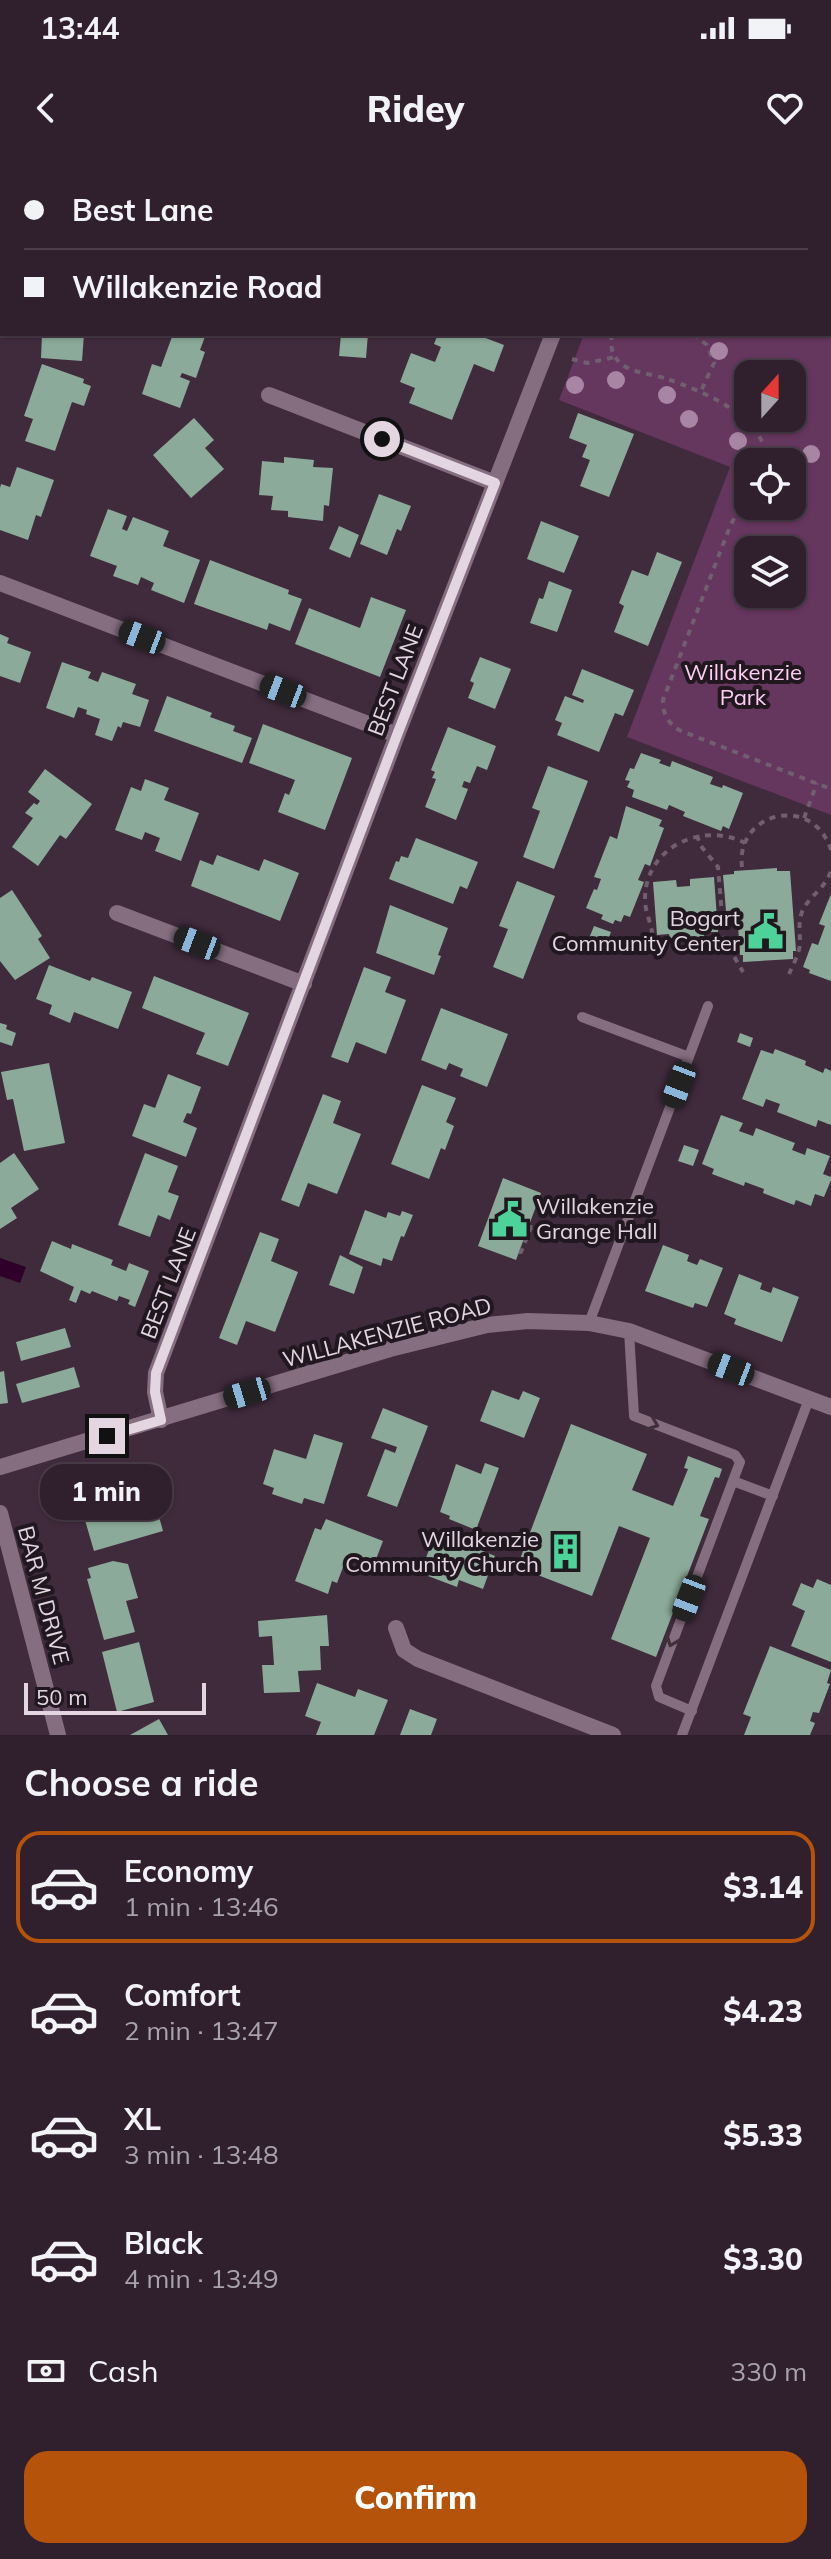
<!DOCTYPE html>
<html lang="en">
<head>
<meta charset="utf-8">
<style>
  body { margin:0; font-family:Mulish,sans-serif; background:#382836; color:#f1f3f6; height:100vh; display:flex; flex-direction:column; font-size:30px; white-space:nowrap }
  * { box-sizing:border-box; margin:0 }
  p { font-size:26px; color:#a8a3aa }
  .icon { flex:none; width:44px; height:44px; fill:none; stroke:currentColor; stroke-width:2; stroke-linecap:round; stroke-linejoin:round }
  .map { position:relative; height:1575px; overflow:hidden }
  .drawer { display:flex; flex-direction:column; background:#30202e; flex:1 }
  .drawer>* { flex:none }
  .guide { position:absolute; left:0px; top:0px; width:832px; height:176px; box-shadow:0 2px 6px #0004,0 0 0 2px #4b3e4a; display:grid; align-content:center; height:176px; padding:0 24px; background:#30202e }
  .needle { width:52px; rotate:21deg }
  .fabs { position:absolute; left:734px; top:200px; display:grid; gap:16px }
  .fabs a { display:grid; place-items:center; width:72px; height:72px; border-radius:16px; background:#30202e; box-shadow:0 2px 6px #0004,0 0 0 2px #4b3e4a; font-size:40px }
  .scale { position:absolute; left:24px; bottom:20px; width:182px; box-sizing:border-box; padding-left:8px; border:4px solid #e4d6e1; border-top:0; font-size:22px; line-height:28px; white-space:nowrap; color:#e4d6e1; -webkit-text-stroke:6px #21171f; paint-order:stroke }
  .end { position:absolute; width:36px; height:36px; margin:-18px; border:10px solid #e4d6e1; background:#111; box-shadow:0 0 0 4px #111 }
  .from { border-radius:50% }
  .bubble { position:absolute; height:56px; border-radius:24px; background:#30202e; box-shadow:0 2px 6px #0004,0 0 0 2px #4b3e4a; font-size:26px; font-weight:800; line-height:56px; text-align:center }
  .car { position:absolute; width:24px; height:48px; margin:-24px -12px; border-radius:10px; box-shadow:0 0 6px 2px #0007; background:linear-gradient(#222 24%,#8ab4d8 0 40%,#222 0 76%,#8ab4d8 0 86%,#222 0) }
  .guide b { display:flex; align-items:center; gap:28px; height:76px; font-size:30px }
  .guide b+b { border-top:2px solid #4b3e4a }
  .guide i { width:20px; height:20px; background:#f1f3f6 }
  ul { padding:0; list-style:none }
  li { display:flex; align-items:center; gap:24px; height:112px; margin:0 16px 12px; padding:0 8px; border:4px solid transparent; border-radius:24px }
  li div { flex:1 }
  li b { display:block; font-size:30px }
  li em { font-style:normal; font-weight:800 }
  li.active { border-color:#b45309 }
  li>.icon { width:72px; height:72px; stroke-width:1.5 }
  h2 { padding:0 24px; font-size:36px; line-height:96px }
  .pay { display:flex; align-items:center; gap:20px; height:88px; padding:0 24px; font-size:30px }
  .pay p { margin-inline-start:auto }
  .action { display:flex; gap:16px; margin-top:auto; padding:16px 24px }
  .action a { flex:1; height:92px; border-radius:24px; background:#b45309; color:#fff; font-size:32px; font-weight:800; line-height:92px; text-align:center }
  .status { display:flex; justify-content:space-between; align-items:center; height:56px; padding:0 40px; background:#30202e; direction:ltr }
  .status svg { height:22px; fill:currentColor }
  header { display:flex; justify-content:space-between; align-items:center; height:104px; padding:0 24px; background:#30202e; font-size:36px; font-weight:800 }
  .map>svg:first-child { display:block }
  .built { fill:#4c3148 }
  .green { fill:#65365e; fill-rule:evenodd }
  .water { fill:#2f012a }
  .building { fill:#8baa99 }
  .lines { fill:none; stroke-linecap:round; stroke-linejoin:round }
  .path { stroke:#715e6e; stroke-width:4; stroke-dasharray:6 6; stroke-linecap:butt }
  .service { stroke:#866e81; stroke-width:10 }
  .minor { stroke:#866e81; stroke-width:16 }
  .tertiary { stroke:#866e81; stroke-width:16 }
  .tree { fill:#a885a2 }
  .oneway { stroke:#3f313c }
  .route { stroke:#e4d6e1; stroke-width:10 }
  .labels { text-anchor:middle; stroke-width:8; stroke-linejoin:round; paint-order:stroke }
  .park-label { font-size:22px; fill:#fecef5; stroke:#21171f }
  .street-label { font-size:22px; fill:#e4d6e1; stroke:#21171f }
  .poi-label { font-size:22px; fill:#e4d6e1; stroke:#21171f; text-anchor:end }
</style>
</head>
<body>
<div class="status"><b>13:44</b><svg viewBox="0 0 49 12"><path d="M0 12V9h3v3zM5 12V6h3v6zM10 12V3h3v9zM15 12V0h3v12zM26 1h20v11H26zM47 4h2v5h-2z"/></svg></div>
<header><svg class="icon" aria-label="back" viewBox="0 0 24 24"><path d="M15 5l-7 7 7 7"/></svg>Ridey<svg class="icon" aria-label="heart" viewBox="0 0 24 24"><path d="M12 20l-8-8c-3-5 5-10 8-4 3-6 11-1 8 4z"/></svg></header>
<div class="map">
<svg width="831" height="1575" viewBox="0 0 831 1575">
  <rect width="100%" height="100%" fill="#402b3d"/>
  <!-- built -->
  <path class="built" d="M5 0H586L585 2Z"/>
  <!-- green -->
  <path class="green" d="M830 53 831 54V655L627 577 730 307 559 240 584 174H830ZM792 214V258H748V214ZM748 302H792V346H748ZM748 390H792V434H748Z"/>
  <!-- water -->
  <path class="water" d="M0 1098 26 1107 20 1123 0 1116Z"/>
  <!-- building -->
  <path class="building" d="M42 174H84L82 201 41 198Z
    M173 174H206L200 190 205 192 196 218 182 213 180 217 190 221 180 248 142 234 152 204 161 207Z
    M341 174H368L366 198 339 196Z
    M438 174H475L504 185 494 212 474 204 452 260 409 243 415 228 400 222 411 193 435 202 441 187 434 184Z
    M42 204 84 219 83 223 91 226 84 246 72 242 55 291 25 281 33 259 24 256Z
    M578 253 634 274 609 337 580 326 590 300 582 297 587 285 569 278Z
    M194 258 214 280 205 288 224 309 191 338 153 295Z
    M284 297 314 300 313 307 333 308 329 346 324 345 323 361 288 357V351L271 350 273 336 259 335 262 301 284 303Z
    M17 307 54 320 41 357 36 355 28 380 0 370V328L1 324 10 327Z
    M379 334 411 346 401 371 397 369 387 395 360 384Z
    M108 349 127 356 122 369 127 371 133 357 169 371 163 386 200 400 184 443 151 430 154 423 141 417 138 425 113 416 117 406 90 396Z
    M541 361 579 376 564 413 527 399Z
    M339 366 359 375 350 398 329 389Z
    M657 392 682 402 648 486 614 472 624 446 619 443 632 410 648 416Z
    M210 400 289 430 288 434 302 439 290 471 269 463 267 470 194 444Z
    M549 421 572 430 557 472 530 463 539 438 543 439Z
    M371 437 406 450 380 517 295 484 309 448 360 468Z
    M0 474 9 478 7 483 31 492 20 523 0 516Z
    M480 497 511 509 495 549 468 538 474 523 470 521Z
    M62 502 91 512 88 518 98 522 102 512 136 524 132 534 149 540 140 567 123 562 121 568 118 566 112 581 95 575 100 559 86 554 87 550 78 547 74 558 46 548Z
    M582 509 634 530 623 556 615 553 599 592 557 575 562 563 555 560 565 536 583 543 584 540 572 535Z
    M167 536 212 553 210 557 235 566 233 571 252 578 242 603 154 571Z
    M263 564 352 598 325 670 278 652 285 633 289 635 295 620 249 603Z
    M448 567 496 586 487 610 477 606 470 623 464 621 462 627 468 629 456 660 425 647 436 619 432 618 435 612 431 610Z
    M641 593 661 600 659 603 670 607 672 601 713 617 710 624 722 628 723 625 743 633 729 669 723 666 721 671 683 656 685 652 669 645 667 650 632 637 634 630 627 627 630 621 625 620 630 608 634 609Z
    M548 606 588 621 554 709 523 697 540 651 532 648Z
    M45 609 92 644 66 679 60 675 38 706 12 687 33 658 25 653 34 643 37 645 40 641 28 632Z
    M145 619 169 628 164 640 199 653 181 701 155 691 160 678 145 672 142 680 115 670 131 627 141 631Z
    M626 646 662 660 659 666 664 668 650 706 645 704 638 720 644 722 630 757 624 755 621 762 615 760 613 764 601 759 603 755 586 748 594 729 597 730 601 719 594 717 610 676 617 679Z
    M416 678 478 702 467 729 460 726 453 744 389 719 396 701 399 702 401 696 408 698Z
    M217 695 259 711 264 699 299 713 280 761 191 726 200 700 213 705Z
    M777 708V711H790L796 791H793V799L743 802V795H740L737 750 726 751 723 715 734 714V711Z
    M714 717 718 772H704V777L670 778 669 774 657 775 653 722 676 720 677 727 690 726V719Z
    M517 721 555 736 523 819 493 807 508 769 499 766Z
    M12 730 42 776 38 779 50 798 15 820 0 801V738Z
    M831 734V821L809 813 810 810 803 807 812 783 818 785 825 766 819 764Z
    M390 745 448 768 438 795 441 796 434 815 376 793Z
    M594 766 611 772 605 788 588 781Z
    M49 805 90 821 92 817 132 832 118 869 74 852 70 863 49 854 52 845 36 839Z
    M364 807 391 817 385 832 406 840 386 894 356 882 348 903 331 897Z
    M154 816 249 853 228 906 196 894 205 873 142 848Z
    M441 848 508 874 487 927 460 916 463 909 449 903 446 910 421 900Z
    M0 863 7 865 6 869 16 873 12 886 0 882Z
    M740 873 753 878 750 887 737 882Z
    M775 889 806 901 805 905 823 913 825 908 831 911V965L818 960 816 967 777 952 780 944 766 939 763 947 742 939 761 890 773 894Z
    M49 903 65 983 24 991 13 939 7 940 1 912Z
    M168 914 201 927 191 954 187 953 183 962 197 968 186 997 132 976 144 944 155 948Z
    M422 925 456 938 446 962 454 966 445 990 441 988 429 1019 391 1004Z
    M323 934 341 941 333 963 361 974 337 1034 308 1023 299 1047 281 1040Z
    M721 955 743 963 739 971 753 976 756 968 795 983 792 990 805 995 807 988 830 996 823 1014 831 1017V1020L824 1037 815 1034 811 1046 796 1040 794 1045 763 1033 764 1029 745 1022 744 1026 712 1014 714 1009 702 1004Z
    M684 985 699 990 693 1006 678 1001Z
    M14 993 39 1029 11 1048 17 1058 0 1069V1003Z
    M145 993 178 1006 168 1032 179 1036 170 1060 158 1055 150 1077 118 1065Z
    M503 1018 541 1033 516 1100 478 1086Z
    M365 1050 386 1058 388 1052 400 1056 402 1051 413 1055 404 1077 401 1076 392 1101 383 1098 381 1106 349 1094Z
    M260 1072 279 1079 271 1101 298 1112 275 1172 246 1161 237 1185 219 1178Z
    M52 1081 71 1089 72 1084 113 1100 111 1105 126 1111 129 1103 149 1111 135 1147 128 1144 130 1140 119 1136 117 1141 92 1131 90 1134 81 1130 76 1143 69 1140 74 1127 40 1111Z
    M663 1085 689 1095 687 1101 697 1105 700 1099 723 1108 707 1147 695 1143 693 1148 645 1131Z
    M340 1095 363 1107 354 1134 329 1125Z
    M739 1114 762 1123 760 1129 771 1133 773 1127 799 1137 782 1182 734 1164 736 1159 724 1154Z
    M65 1168 71 1187 21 1201 16 1182Z
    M74 1207 80 1227 22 1243 16 1224Z
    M4 1211 8 1243 0 1244V1212Z
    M492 1230 519 1240 523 1231 540 1238 524 1278 480 1261Z
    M383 1248 428 1266 397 1347 367 1336 385 1289 395 1293 397 1287 371 1278Z
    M571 1264 647 1294 632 1330 673 1346 688 1309 684 1308 688 1296 722 1309 719 1318 715 1317 700 1356 709 1359 656 1497 611 1479 650 1378 619 1366 592 1436 517 1407Z
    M314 1274 343 1283 324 1344 304 1338 302 1344 272 1334 274 1328 263 1324 274 1289 306 1299Z
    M485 1303 499 1308 476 1370 449 1359 450 1356 440 1352 456 1304 481 1314Z
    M138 1335 139 1339 153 1335 163 1371 94 1391 82 1350Z
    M326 1359 383 1381 373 1407 347 1397 337 1423 332 1421 328 1434 295 1421 315 1368 321 1370Z
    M436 1372 495 1396 483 1429 459 1420 457 1427 420 1413Z
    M113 1401 128 1404 138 1438 126 1441 135 1472 104 1480 87 1419 91 1418 88 1408Z
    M817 1419 831 1425V1502L791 1486 805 1451 792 1445 801 1423 813 1428Z
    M327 1455 329 1486H320L321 1510 298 1511 300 1532 264 1533 262 1505H274L272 1476 259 1477 258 1461Z
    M139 1482 154 1542 117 1552 102 1492Z
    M770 1486 831 1510 827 1523 830 1524 819 1553 813 1552 810 1561 815 1563 810 1575H744L751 1557 743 1554Z
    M317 1523 355 1537 358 1529 388 1540 374 1575H316L321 1562 305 1556Z
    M410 1549 437 1559 431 1575H400Z
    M159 1559 168 1575H130Z"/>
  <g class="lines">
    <!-- path -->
    <path class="path" d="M830 88H831
      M612 174C610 185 611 194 620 203 631 213 653 214 667 219 702 231 770 258 765 302
      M693 174 707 185 714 203 700 233
      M572 199 587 203 615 197
      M748 339 738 350 729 369 663 540C662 553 669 565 681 571L831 629
      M804 658 817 623
      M697 675 700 685 718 707 724 779 743 812
      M742 707C735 652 813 633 831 690
      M651 786C657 772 644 754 645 738 646 687 702 661 745 683
      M789 814C793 805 799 794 800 784 800 772 798 763 802 752 809 735 826 729 831 710
      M519 1092H521L531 1067 554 1076"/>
    <!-- service -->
    <path class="service" d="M24 2 30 0
      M0 11 2 10
      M582 857 689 897
      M589 1163 708 846
      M629 1171 634 1256 735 1295 740 1302 656 1526 659 1537 692 1551
      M733 1321 773 1336
      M682 1575 809 1239"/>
    <!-- minor -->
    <path class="minor" d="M621 2 622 0
      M269 235 495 323
      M0 423 397 575
      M117 753 304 824
      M161 1260 155 1232 156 1213 397 575 553 174
      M0 1353 58 1575
      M396 1468 404 1490 418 1499 613 1575"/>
    <!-- tertiary -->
    <path class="tertiary" d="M0 1307 390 1189 487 1165 528 1161 589 1163 629 1171 831 1247"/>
  </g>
  <!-- trees -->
  <g class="tree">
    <circle cx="719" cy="191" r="9"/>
    <circle cx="616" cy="220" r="9"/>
    <circle cx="575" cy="225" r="9"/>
    <circle cx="667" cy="235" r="9"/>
    <circle cx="689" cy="259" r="9"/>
    <circle cx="738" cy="281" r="9"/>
    <circle cx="811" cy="294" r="9"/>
  </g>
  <!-- one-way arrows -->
  <defs><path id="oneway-chevron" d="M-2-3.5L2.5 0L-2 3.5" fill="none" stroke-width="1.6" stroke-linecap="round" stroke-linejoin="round" transform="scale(2)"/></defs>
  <g class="oneway">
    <use href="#oneway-chevron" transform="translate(653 1264) rotate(21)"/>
    <use href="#oneway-chevron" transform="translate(672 1481) rotate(111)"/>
  </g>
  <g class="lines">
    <!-- route -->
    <path class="route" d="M107 1276 161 1260 155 1232 156 1213 397 575 495 323 382 279"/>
  </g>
  <!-- icons -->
  <defs>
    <symbol id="civic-bare" viewBox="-9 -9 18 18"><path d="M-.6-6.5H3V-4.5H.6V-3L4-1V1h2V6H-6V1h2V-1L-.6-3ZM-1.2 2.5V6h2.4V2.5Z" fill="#4dd39a" stroke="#21171f" stroke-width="2.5" paint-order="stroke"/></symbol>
    <symbol id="building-bare" viewBox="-9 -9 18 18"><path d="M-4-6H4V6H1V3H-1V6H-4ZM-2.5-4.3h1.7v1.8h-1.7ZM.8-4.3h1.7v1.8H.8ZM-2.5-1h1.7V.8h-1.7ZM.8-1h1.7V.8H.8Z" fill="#4dd39a" stroke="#21171f" stroke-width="2.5" paint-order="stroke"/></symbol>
  </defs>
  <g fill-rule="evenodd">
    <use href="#civic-bare" x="740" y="746" width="51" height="51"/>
    <use href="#civic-bare" x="484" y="1034" width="51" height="51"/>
    <use href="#building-bare" x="540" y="1366" width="51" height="51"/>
  </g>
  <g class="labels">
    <!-- park labels -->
    <g class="park-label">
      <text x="743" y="520">Willakenzie<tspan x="743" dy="25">Park</tspan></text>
    </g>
    <!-- street labels -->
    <g class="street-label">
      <text transform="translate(395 520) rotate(-69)" y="8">BEST LANE</text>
      <text transform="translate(168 1123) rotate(-69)" y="8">BEST LANE</text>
      <text transform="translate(387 1172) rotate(-15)" y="8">WILLAKENZIE ROAD</text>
      <text transform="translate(44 1435) rotate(75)" y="8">BAR M DRIVE</text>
    </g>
    <!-- poi labels -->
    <g class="poi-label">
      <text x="740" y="766">Bogart<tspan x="740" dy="25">Community Center</tspan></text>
      <text x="536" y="1054" text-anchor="start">Willakenzie<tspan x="536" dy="25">Grange Hall</tspan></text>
      <text x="539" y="1387">Willakenzie<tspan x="539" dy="25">Community Church</tspan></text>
    </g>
  </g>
</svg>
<div class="fabs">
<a><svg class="needle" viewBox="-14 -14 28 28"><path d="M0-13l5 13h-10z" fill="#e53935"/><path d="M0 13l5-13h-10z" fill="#a8a3aa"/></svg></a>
<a><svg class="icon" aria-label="locate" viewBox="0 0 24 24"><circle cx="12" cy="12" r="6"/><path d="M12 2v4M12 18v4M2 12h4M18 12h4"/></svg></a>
<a><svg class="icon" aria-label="layers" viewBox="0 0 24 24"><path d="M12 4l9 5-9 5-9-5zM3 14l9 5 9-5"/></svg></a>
</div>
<div class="scale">50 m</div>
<i class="end from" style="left:382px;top:279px"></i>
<i class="end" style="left:107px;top:1276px"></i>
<div class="bubble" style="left:40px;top:1304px;width:132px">1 min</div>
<i class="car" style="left:142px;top:477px;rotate:291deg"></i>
<i class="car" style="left:283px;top:531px;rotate:291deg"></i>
<i class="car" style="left:197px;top:783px;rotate:291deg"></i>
<i class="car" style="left:679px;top:925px;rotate:201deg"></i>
<i class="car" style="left:731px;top:1209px;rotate:291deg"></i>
<i class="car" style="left:247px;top:1233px;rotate:253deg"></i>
<i class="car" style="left:689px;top:1438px;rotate:201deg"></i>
<div class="guide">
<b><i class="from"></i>Best Lane</b>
<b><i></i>Willakenzie Road</b>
</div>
</div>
<section class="drawer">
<h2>Choose a ride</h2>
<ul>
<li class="active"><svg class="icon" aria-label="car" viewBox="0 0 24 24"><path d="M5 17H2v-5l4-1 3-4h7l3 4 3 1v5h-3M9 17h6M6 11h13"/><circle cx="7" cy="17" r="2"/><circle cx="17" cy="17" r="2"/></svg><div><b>Economy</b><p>1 min · 13:46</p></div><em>$3.14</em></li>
<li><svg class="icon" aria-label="car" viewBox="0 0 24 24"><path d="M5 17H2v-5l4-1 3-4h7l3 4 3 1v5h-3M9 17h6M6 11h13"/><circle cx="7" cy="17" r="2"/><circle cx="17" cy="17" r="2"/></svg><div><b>Comfort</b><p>2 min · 13:47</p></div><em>$4.23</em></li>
<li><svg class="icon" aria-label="car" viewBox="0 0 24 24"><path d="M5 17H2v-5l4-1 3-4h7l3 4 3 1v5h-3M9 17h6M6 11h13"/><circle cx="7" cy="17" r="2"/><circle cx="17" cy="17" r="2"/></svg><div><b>XL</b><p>3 min · 13:48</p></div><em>$5.33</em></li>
<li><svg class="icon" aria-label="car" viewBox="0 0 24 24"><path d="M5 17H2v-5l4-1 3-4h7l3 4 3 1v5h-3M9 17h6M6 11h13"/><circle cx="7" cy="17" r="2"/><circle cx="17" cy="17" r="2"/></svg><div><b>Black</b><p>4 min · 13:49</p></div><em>$3.30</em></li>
</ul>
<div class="pay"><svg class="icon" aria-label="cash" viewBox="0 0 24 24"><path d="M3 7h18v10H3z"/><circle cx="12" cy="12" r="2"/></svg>Cash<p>330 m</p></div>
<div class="action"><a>Confirm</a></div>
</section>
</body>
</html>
